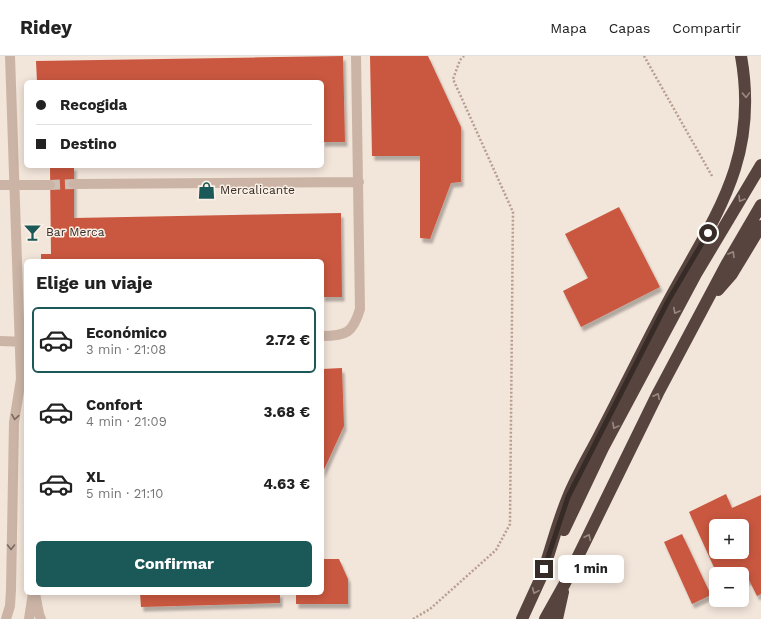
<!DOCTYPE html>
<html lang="es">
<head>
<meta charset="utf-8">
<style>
  body { margin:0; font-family:"Work Sans",sans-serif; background:#f6f6f6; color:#222; height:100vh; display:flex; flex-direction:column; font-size:15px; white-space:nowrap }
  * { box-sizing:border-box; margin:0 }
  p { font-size:13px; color:#767676 }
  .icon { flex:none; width:22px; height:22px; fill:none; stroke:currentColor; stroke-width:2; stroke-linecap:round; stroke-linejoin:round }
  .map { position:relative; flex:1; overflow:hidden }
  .drawer { position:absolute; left:24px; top:203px; width:300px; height:336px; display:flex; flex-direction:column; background:#fff; border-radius:6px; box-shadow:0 2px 10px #0003 }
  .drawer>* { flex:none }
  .hud { position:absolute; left:24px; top:24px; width:300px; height:88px; border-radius:6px; box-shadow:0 2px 10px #0003; display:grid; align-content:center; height:88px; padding:0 12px; background:#fff }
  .fabs { position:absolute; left:709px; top:463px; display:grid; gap:8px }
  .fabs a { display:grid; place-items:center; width:40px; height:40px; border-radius:6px; background:#fff; box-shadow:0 2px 10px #0003; font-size:20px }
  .end { position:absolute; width:18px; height:18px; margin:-9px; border:5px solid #362b27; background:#fff; box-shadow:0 0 0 2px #fff }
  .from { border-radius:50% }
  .bubble { position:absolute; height:28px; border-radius:6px; background:#fff; box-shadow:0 2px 10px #0003; font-size:13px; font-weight:700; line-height:28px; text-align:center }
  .hud b { display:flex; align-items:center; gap:14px; height:38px; font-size:15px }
  .hud b+b { border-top:1px solid #e0e0e0 }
  .hud i { width:10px; height:10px; background:#222 }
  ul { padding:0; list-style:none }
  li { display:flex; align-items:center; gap:12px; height:66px; margin:0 8px 6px; padding:0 4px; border:2px solid transparent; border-radius:6px }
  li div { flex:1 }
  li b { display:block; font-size:15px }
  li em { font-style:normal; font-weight:700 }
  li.on { border-color:#1b5959 }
  li>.icon { width:36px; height:36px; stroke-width:1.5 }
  h2 { padding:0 12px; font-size:18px; line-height:48px }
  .action { display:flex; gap:8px; margin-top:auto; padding:8px 12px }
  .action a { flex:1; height:46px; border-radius:6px; background:#1b5959; color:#fff; font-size:16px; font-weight:700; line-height:46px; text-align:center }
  header { display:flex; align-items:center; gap:24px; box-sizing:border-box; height:56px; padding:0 20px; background:#fff; border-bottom:1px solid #e0e0e0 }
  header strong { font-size:19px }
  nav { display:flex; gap:22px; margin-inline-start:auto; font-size:14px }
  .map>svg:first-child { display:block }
  .building { fill:#ca5840; fill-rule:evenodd; filter:url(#shadow) }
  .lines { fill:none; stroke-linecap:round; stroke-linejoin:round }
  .minor-tunnel { stroke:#ccc0b6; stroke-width:10; stroke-dasharray:10 5; stroke-linecap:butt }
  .path { stroke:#b79e90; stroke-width:2.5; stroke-dasharray:2 2; stroke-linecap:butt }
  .minor { stroke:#cbb4a5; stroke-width:10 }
  .highway { stroke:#58443e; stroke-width:12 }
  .oneway { stroke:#998981 }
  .oneway2 { stroke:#796960 }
  .route { stroke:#362b27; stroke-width:5 }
  .labels { text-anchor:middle; stroke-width:3; stroke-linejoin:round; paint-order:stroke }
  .poi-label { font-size:12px; fill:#362b27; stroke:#faf0e6; text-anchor:start }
</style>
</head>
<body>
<header>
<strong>Ridey</strong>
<nav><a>Mapa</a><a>Capas</a><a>Compartir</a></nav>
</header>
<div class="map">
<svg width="761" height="563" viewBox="0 0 761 563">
  <defs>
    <filter id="shadow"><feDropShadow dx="2.5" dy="4.5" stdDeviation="1" flood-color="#0004"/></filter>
  </defs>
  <rect width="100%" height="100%" fill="#f2e5da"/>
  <!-- building -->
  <path class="building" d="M343 0 345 86H322V26H37L36 5Z
    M370 0H428L461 71V126L451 127 430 183 420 182V100H372Z
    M50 110H74V162L341 157 342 241H322V205H41V198H51Z
    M619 151 660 231 581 271 563 235 588 222 565 178Z
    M342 312 344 370 322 418V313Z
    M726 438 732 452 761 439V538L757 540 749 524 742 527V518H717L689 456ZM716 470H742V496H716Z
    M682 478 711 539 692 548 664 486Z
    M322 503H339L348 523V548H296V537H322Z
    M140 537H280V547L141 551Z"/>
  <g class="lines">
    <!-- minor-tunnel -->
    <path class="minor-tunnel" d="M50 129 74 128"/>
    <!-- path -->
    <path class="path" d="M644 0 712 120
      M413 563 430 553 496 494 510 468 513 156 453 23 460 4 464 0"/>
    <!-- minor -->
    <path class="minor" d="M74 128 359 126
      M0 129H50
      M322 280C346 280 353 277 360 253L356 0
      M0 285 26 286
      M35 537 39 558 41 563
      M6 563 10 550 11 534 14 366 21 323 10 0
      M29 563 33 537"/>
    <!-- highway -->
    <path class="highway" d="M718 234 732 218 761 170
      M564 474 603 392 696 218 761 109
      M544 513C552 489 558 465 568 441 576 421 588 401 598 382 619 342 639 301 660 261 707 169 761 112 741 0
      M522 563 548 506
      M545 563 564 529 658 337 726 209 761 149
      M557 563 563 536"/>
  </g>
  <!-- one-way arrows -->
  <defs><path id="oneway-chevron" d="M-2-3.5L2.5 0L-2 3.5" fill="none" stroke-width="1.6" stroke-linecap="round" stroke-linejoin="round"/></defs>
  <g class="oneway">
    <use href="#oneway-chevron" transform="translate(746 39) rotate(88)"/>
    <use href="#oneway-chevron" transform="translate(741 143) rotate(121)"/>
    <use href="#oneway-chevron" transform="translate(732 198) rotate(-59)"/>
    <use href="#oneway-chevron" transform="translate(676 255) rotate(118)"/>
    <use href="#oneway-chevron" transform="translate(657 340) rotate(-63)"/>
    <use href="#oneway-chevron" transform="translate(615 370) rotate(118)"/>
    <use href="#oneway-chevron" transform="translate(588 481) rotate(-64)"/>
    <use href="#oneway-chevron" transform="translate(535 535) rotate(114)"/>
  </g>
  <g class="oneway2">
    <use href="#oneway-chevron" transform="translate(15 361) rotate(99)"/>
    <use href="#oneway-chevron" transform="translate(11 491) rotate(90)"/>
  </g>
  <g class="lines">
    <!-- route -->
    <path class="route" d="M544 513 568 441 668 245 708 177"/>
  </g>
  <!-- icons -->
  <defs>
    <symbol id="shop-bare" viewBox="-9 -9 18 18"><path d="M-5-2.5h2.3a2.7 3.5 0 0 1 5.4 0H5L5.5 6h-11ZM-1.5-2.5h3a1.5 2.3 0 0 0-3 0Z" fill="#1b5959" stroke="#faf0e6" stroke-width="2.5" paint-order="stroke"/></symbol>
    <symbol id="bar-bare" viewBox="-9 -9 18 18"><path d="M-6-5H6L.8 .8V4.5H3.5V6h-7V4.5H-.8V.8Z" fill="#1b5959" stroke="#faf0e6" stroke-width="2.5" paint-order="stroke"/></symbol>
  </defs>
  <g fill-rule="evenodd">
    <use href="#shop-bare" x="194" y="122" width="25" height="25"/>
    <use href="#bar-bare" x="20" y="164" width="25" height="25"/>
  </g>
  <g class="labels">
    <!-- poi labels -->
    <g class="poi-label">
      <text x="220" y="138">Mercalicante</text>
      <text x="46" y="180">Bar Merca</text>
    </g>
  </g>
</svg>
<div class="fabs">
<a>+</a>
<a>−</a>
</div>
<i class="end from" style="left:708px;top:177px"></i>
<i class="end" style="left:544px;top:513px"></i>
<div class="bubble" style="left:558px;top:499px;width:66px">1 min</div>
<div class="hud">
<b><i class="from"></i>Recogida</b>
<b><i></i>Destino</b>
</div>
<section class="drawer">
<h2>Elige un viaje</h2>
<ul>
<li class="on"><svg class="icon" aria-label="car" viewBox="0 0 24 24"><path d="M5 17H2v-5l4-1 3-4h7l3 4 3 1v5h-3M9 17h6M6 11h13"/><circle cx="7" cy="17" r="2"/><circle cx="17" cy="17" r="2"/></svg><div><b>Económico</b><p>3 min · 21:08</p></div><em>2.72 €</em></li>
<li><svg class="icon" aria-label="car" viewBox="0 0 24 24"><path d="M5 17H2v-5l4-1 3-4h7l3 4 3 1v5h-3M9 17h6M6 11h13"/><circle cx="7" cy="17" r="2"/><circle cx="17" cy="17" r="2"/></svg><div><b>Confort</b><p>4 min · 21:09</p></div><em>3.68 €</em></li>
<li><svg class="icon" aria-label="car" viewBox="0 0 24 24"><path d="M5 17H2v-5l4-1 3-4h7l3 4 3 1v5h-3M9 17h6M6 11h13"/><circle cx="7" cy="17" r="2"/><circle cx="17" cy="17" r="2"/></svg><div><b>XL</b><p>5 min · 21:10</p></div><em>4.63 €</em></li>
</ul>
<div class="action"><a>Confirmar</a></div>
</section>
</div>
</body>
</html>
